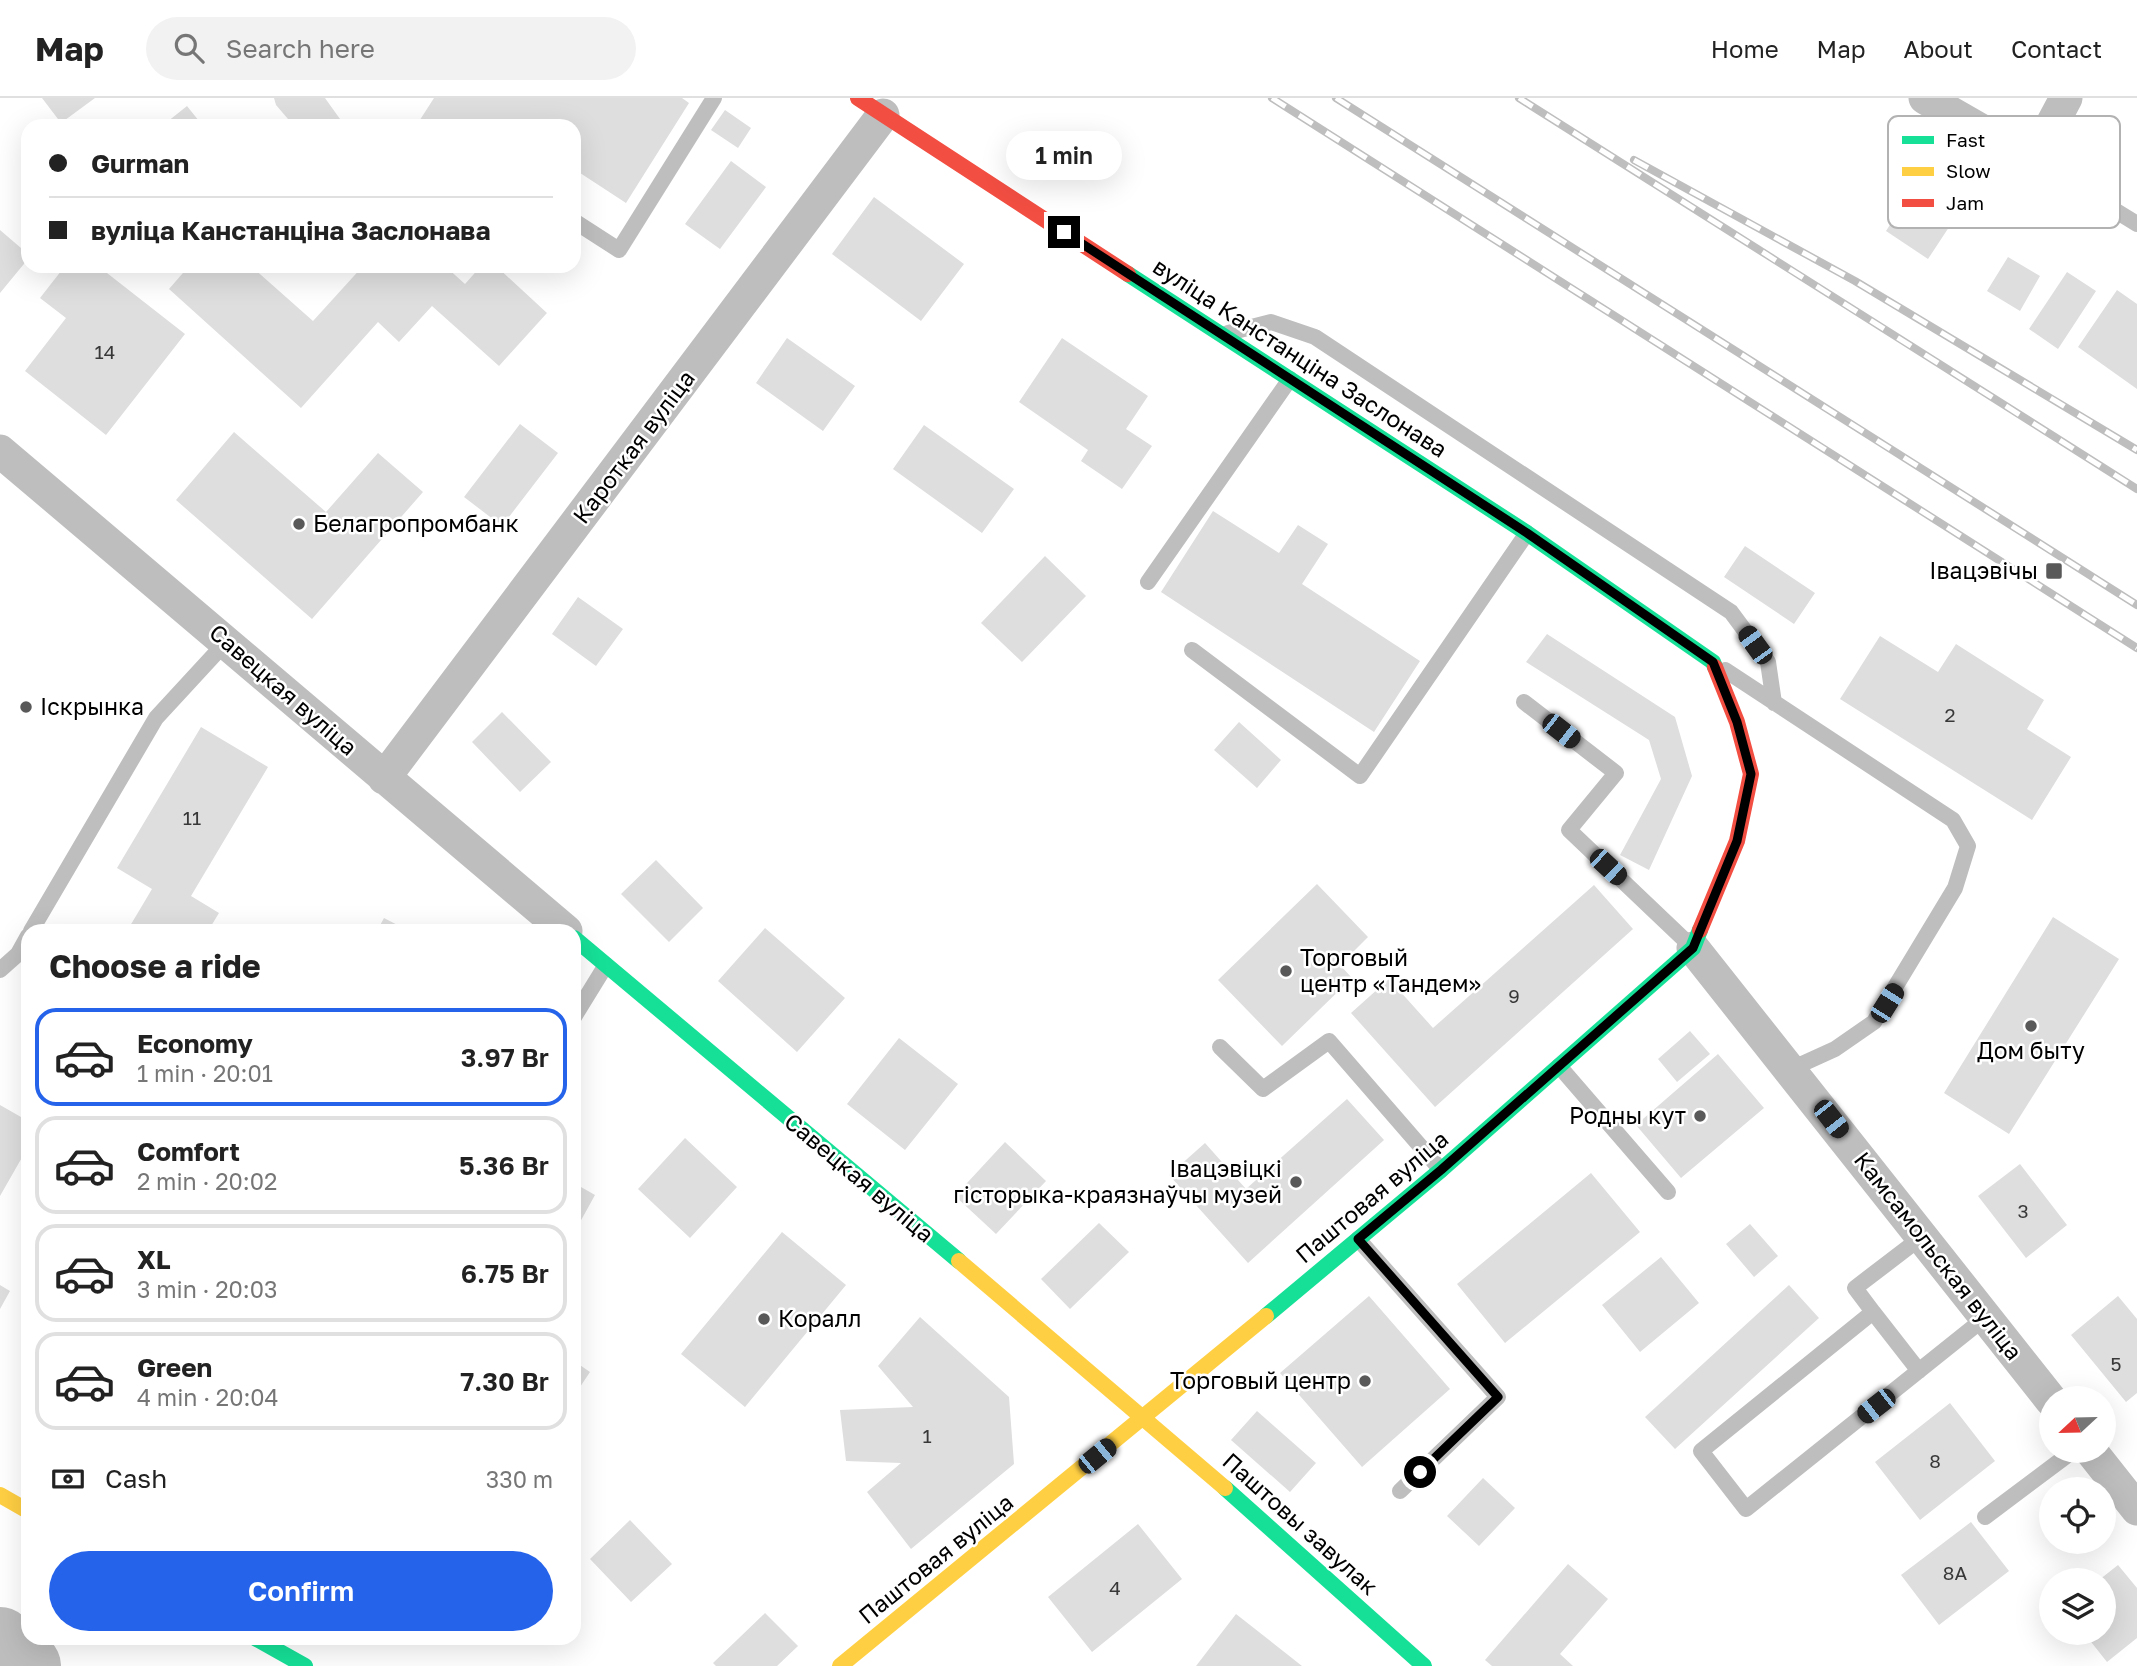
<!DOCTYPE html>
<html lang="en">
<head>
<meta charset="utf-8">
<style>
  body { margin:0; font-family:"Golos Text",sans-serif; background:#f2f2f2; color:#222; height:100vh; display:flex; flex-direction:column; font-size:26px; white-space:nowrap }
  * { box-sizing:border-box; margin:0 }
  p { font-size:23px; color:#767676 }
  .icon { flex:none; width:38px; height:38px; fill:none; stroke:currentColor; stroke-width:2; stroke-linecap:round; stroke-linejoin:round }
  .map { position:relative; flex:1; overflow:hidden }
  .side { position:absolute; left:21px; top:826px; width:560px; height:721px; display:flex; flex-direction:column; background:#fff; border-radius:21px; box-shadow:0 7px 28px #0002 }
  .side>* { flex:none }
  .guide { position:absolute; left:21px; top:21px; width:560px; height:154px; border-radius:21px; box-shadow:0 7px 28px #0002; display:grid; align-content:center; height:154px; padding:0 28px; background:#fff }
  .needle { width:46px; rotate:248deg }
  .controls { position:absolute; left:2039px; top:1288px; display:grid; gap:14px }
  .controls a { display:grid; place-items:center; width:77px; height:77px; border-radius:50%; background:#fff; box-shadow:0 7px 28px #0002; font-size:35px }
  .end { position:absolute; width:32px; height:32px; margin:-16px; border:9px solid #000; background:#fff; box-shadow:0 0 0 4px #fff }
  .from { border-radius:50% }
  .bubble { position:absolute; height:49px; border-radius:24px; background:#fff; box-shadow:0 7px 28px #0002; font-size:23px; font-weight:600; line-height:49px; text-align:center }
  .car { position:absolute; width:21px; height:42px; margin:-21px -10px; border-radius:9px; box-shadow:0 0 5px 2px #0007; background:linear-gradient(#222 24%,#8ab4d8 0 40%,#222 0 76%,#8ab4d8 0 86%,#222 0) }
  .guide b { display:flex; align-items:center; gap:24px; height:66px; font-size:26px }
  .guide b+b { border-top:2px solid #e0e0e0 }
  .guide i { width:18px; height:18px; background:#222 }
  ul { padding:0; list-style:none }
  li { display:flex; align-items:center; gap:21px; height:98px; margin:0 14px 10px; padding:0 14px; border:4px solid #e0e0e0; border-radius:21px }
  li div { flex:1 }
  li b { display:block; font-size:26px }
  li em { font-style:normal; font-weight:600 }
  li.selected { border-color:#2563eb }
  li>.icon { width:63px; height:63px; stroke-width:1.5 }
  h2 { padding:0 28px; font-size:32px; line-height:84px }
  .pay { display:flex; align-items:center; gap:18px; height:77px; padding:0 28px; font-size:26px }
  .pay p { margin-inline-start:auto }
  .action { display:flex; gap:14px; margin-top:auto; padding:14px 28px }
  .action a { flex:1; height:80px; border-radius:42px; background:#2563eb; color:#fff; font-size:28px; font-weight:600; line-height:80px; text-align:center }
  header { display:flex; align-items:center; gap:42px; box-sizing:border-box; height:98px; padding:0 35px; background:#fff; border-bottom:2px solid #e0e0e0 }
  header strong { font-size:33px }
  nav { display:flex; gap:38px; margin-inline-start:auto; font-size:24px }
  .search { width:490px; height:63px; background:#f2f2f2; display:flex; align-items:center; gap:18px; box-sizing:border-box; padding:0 24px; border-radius:38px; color:#767676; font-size:26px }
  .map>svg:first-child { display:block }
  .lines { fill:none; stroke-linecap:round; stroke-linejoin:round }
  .river { stroke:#bdbdbd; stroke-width:68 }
  .building { fill:#dedede }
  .lane { stroke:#bebebe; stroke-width:16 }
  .street { stroke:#bebebe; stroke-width:33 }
  .fast { stroke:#16e098; stroke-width:16 }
  .slow { stroke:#ffcf43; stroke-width:16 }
  .jam { stroke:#f24e42; stroke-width:16 }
  .rail-casing { stroke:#bebebe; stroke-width:8 }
  .rail { stroke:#fff; stroke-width:5; stroke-dasharray:16; stroke-linecap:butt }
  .route { stroke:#000; stroke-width:9 }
  .poi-dot { fill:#595959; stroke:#fff; stroke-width:2.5 }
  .labels { text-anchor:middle; stroke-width:5; stroke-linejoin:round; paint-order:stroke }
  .number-label { font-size:19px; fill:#383838 }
  .street-label { font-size:23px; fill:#000; stroke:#fff }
  .poi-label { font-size:23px; fill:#000; stroke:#fff; text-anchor:start }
  .key { fill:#fff; stroke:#b2b2b2; stroke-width:2 }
  .key-label { font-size:19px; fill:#000 }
</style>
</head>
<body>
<header>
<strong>Map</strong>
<div class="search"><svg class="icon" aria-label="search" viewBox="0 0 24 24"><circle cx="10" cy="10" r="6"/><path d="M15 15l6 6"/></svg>Search here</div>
<nav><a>Home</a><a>Map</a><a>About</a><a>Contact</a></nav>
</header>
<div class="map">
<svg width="2137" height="1568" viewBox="0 0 2137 1568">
  <rect width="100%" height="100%" fill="#fff"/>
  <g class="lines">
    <!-- river -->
    <path class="river" d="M0 1543 27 1568"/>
  </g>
  <!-- building -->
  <path class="building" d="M42 0H95L61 25Z
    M274 0H325L345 28H294L276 7Z
    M434 0H682L689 5 626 105 574 71V28H416Z
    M187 8 203 28H162Z
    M725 12 751 30 738 50 711 32Z
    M731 63 766 89 720 151 685 126Z
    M1914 89 1957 117 1928 161 1886 133Z
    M874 99 964 166 921 223 832 156Z
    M0 132 28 156V161L0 195Z
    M2008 159 2040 178 2020 213 1987 193Z
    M65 168H98L185 236 106 337 25 273 66 220 40 200Z
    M189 168H251L313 223 363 168H445L465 186 481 168H496L547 215 499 268 432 208 399 244 378 224 301 310 169 191Z
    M2067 174 2096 193 2058 251 2029 231Z
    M2117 192 2137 206V291L2078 249Z
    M787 240 855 288 823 333 756 285Z
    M1062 240 1148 298 1126 331 1152 348 1122 391 1081 363 1088 352 1019 304Z
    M520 326 558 355 502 428 464 399Z
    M924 327 1014 391 982 435 893 371Z
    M234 334 326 414 378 355 423 394 312 521 176 402Z
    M1213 413 1279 455 1298 427 1328 446 1302 486 1420 563 1374 634 1161 494Z
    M1745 448 1815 495 1794 526 1724 479Z
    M1045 458 1086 498 1022 564 981 525Z
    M578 499 623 531 596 568 552 536Z
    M1547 536 1675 619 1692 678 1649 772 1620 757 1661 681 1649 642 1526 564Z
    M1880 538 1938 574 1956 546 2044 602 2027 631 2071 659 2032 722 1840 601Z
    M502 614 551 664 520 694 472 644Z
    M1239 624 1281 662 1257 690 1214 652Z
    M201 629 268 669 191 798 219 815 208 833H127L152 791 117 770Z
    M656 762 703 810 669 844 621 796Z
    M1317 786 1368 839 1340 867 1352 880 1282 948 1218 882Z
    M1594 787 1633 831 1435 1009 1351 915 1389 881 1433 930Z
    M2053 819 2119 861 2009 1036 1944 995Z
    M384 820 409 833H377Z
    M765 830 845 900 797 954 718 883Z
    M1690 933 1710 956 1677 984 1658 961Z
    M899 940 958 986 905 1052 847 1006Z
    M1718 956 1764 1010 1681 1080 1636 1027Z
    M1347 1001 1384 1042 1248 1165 1169 1077 1205 1045 1246 1091Z
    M0 1007 28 1023V1049L0 1098Z
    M685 1040 737 1089 690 1140 638 1091Z
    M1005 1044 1046 1083 996 1136 955 1098Z
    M2020 1066 2067 1127 2026 1160 1978 1098Z
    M1591 1075 1640 1134 1505 1245 1457 1186Z
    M574 1085 595 1097 574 1135Z
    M1099 1125 1129 1154 1070 1211 1041 1181Z
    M1750 1126 1778 1158 1754 1179 1726 1146Z
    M782 1134 846 1187 745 1309 681 1256Z
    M1661 1159 1699 1205 1640 1254 1602 1207Z
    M0 1187 10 1193 0 1211Z
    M1789 1187 1819 1220 1675 1351 1645 1319Z
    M1369 1198 1450 1291 1362 1369 1280 1275Z
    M2118 1198 2137 1221V1295L2126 1304 2071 1237Z
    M920 1219 1009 1299 1014 1366 911 1451 867 1394 901 1365 846 1363 840 1312 913 1309 878 1268Z
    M574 1263 590 1274 574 1298Z
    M1950 1305 1995 1363 1920 1422 1875 1364Z
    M1257 1313 1316 1365 1290 1394 1231 1342Z
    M1483 1380 1515 1410 1479 1448 1447 1418Z
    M630 1422 672 1466 631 1504 590 1461Z
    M1971 1424 2009 1473 1939 1527 1901 1477Z
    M1138 1426 1182 1481 1092 1554 1048 1499Z
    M1568 1466 1608 1501 1560 1556 1573 1568H1492L1485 1562Z
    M2118 1467 2137 1490V1540L2107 1564 2084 1535H2104V1482H2099Z
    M765 1515 798 1548 777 1568H716L713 1565Z
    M1236 1516 1302 1568H1196Z"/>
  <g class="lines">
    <!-- lane -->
    <path class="lane" d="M2033 62 2137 126
      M574 123 619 152 714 0
      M1228 235 1271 224 1315 239 1731 514 1768 564 1774 605
      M1148 484 1290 281
      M1192 552 1360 678 1527 435
      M1725 572 1953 722 1968 748 1955 790 1874 924 1835 951 1791 971
      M1524 604 1616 675 1569 732 1692 849
      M31 833 156 620 227 543
      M0 872 18 856 28 838
      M574 919 606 867
      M1220 949 1263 991 1329 943 1441 1072
      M1559 968 1668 1094
      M1358 1141 1498 1299 1400 1393
      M1873 1214 1855 1190 1923 1138
      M1919 1273 1873 1214 1701 1353 1746 1411 1986 1219
      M1985 1419 2073 1353"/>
    <!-- street -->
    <path class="street" d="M1925 0 2033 62 2066 0
      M0 353C190 512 377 674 566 833
      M384 680 883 17
      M1693 850 2051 1302
      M2091 1353 2137 1411"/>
    <!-- fast -->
    <path class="fast" d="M1128 176 1527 435 1713 564 1715 569
      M574 840 959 1163
      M1266 1218 1441 1072 1693 850 1700 832
      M1225 1390 1424 1568
      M255 1540 305 1568"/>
    <!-- slow -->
    <path class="slow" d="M959 1163 1225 1390
      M0 1397 28 1413
      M840 1568 1266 1218"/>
    <!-- jam -->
    <path class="jam" d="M858 0 1128 176
      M1700 832 1737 743 1751 676 1737 624 1715 569"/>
    <defs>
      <path id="rail" d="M1272 0 2137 550
        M1336 0 2137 507
        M1519 0 2137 391
        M1634 62 1855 183 2137 352"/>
    </defs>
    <!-- rail casing -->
    <use href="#rail" class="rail-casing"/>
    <!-- rail -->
    <use href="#rail" class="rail"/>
  </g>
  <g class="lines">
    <!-- route -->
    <path class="route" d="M1064 134 1527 435 1713 564 1737 624 1751 676 1737 743 1693 850 1441 1072 1358 1141 1498 1299 1420 1374"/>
  </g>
  <!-- markers -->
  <g class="poi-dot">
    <circle cx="299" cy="426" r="7"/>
    <rect x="2045" y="464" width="18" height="18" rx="3.5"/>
    <circle cx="26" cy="609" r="7"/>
    <circle cx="1286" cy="873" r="7"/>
    <circle cx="2031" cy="928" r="7"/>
    <circle cx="1700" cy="1018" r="7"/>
    <circle cx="1296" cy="1084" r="7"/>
    <circle cx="764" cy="1221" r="7"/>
    <circle cx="1365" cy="1283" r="7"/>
  </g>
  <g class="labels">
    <!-- number labels -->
    <g class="number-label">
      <text x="105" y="261">14</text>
      <text x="1950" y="624">2</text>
      <text x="192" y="727">11</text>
      <text x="1514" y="905">9</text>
      <text x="2023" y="1120">3</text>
      <text x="2116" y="1273">5</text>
      <text x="927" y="1345">1</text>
      <text x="1935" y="1370">8</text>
      <text x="1955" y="1482">8А</text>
      <text x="1115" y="1497">4</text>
    </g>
    <!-- street labels -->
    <g class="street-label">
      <text transform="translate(1300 260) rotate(33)" y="8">вуліца Канстанціна Заслонава</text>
      <text transform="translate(634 349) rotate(-53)" y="8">Кароткая вуліца</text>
      <text transform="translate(283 592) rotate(41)" y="8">Савецкая вуліца</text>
      <text transform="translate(859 1080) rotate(40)" y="8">Савецкая вуліца</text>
      <text transform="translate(1372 1099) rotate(-40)" y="8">Паштовая вуліца</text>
      <text transform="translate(1938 1158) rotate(52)" y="8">Камсамольская вуліца</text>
      <text transform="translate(1300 1426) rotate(42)" y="8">Паштовы завулак</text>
      <text transform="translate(936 1461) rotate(-39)" y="8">Паштовая вуліца</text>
    </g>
    <!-- poi labels -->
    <g class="poi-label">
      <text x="313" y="434">Белагропромбанк</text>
      <text x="2038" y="481" text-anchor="end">Івацэвічы</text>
      <text x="40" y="617">Іскрынка</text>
      <text x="1300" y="868">Торговый<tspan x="1300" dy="26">центр «Тандем»</tspan></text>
      <text x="2031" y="961" text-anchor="middle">Дом быту</text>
      <text x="1686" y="1026" text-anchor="end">Родны кут</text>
      <text x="1282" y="1079" text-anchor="end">Івацэвіцкі<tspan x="1282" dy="26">гісторыка-краязнаўчы музей</tspan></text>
      <text x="778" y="1229">Коралл</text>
      <text x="1351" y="1291" text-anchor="end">Торговый центр</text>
    </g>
  </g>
  <!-- legend -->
  <rect x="1888" y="18" width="232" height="112" rx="10" class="key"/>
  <rect x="1902" y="38" width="32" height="8" fill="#16e098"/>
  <rect x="1902" y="69" width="32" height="9" fill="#ffcf43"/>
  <rect x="1902" y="101" width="32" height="8" fill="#f24e42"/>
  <g class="key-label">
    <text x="1946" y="49">Fast</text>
    <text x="1946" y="80">Slow</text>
    <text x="1946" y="112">Jam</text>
  </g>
</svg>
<div class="controls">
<a><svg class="needle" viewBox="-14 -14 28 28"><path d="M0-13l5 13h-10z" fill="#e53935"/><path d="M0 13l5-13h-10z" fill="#767676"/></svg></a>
<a><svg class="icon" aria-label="locate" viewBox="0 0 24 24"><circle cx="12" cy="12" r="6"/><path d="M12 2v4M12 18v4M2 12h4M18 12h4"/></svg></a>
<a><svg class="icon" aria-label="layers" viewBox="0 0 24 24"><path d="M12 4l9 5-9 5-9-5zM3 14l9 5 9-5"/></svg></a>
</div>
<i class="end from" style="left:1420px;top:1374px"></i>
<i class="end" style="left:1064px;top:134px"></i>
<div class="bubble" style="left:1006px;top:33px;width:116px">1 min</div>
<i class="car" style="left:1755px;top:547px;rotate:324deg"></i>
<i class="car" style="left:1561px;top:633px;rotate:128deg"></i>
<i class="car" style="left:1608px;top:769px;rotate:133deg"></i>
<i class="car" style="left:1887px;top:905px;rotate:32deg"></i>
<i class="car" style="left:1831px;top:1021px;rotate:142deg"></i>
<i class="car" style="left:1876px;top:1308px;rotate:232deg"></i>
<i class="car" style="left:1097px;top:1358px;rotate:51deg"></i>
<div class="guide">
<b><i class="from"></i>Gurman</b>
<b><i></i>вуліца Канстанціна Заслонава</b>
</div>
<section class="side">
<h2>Choose a ride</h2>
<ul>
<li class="selected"><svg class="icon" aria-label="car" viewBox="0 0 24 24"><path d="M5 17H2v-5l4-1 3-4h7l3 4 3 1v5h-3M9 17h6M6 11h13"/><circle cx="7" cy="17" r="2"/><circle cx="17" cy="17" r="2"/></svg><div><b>Economy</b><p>1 min · 20:01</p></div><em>3.97 Br</em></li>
<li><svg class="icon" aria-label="car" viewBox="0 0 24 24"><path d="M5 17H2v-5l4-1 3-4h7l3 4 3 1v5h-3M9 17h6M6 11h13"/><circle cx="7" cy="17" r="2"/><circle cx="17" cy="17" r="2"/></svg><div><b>Comfort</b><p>2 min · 20:02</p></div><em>5.36 Br</em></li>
<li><svg class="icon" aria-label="car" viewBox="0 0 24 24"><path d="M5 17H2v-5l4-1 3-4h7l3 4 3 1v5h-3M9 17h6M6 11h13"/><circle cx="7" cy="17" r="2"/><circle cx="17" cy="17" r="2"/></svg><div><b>XL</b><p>3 min · 20:03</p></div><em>6.75 Br</em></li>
<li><svg class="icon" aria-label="car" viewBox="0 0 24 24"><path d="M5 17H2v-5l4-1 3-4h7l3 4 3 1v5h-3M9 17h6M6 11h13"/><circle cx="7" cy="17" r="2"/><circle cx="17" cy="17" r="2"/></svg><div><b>Green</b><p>4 min · 20:04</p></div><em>7.30 Br</em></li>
</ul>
<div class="pay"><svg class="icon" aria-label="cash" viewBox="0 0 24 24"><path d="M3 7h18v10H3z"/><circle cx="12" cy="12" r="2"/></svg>Cash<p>330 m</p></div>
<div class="action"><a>Confirm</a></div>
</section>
</div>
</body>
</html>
